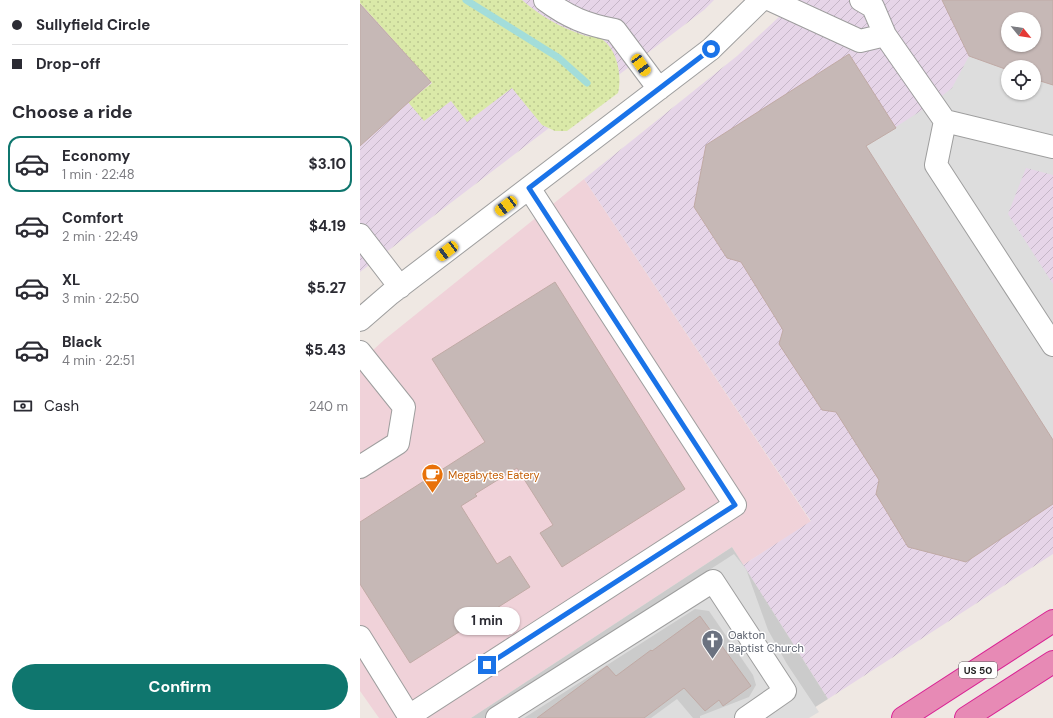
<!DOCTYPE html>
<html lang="en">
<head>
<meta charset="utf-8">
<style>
  body { margin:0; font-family:"DM Sans",sans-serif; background:#f7f7f7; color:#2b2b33; height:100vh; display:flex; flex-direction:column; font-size:15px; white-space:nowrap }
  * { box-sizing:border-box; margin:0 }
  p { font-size:13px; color:#7c7c81 }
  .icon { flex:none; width:22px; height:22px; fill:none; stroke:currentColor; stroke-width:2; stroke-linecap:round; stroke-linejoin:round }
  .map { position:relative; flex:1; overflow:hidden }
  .panel { display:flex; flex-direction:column; background:#fff; width:360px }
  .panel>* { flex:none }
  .guide { display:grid; align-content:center; height:88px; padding:0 12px; background:#fff }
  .needle { width:26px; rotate:120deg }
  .tools { position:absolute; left:641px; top:12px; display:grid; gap:8px }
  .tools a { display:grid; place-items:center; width:40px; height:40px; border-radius:50%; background:#fff; box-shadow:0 1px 3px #0004; font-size:20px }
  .end { position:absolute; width:18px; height:18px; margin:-9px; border:5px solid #1a73e8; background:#fff; box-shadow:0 0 0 2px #fff }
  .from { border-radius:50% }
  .bubble { position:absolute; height:28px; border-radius:14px; background:#fff; box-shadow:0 1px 3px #0004; font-size:13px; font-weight:700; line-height:28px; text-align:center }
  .car { position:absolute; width:12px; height:24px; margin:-12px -6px; border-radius:5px; box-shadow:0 0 3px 1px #0007; background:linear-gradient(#f5c518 24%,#345 0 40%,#f5c518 0 76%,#345 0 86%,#f5c518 0) }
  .guide b { display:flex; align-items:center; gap:14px; height:38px; font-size:15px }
  .guide b+b { border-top:1px solid #e1e1e2 }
  .guide i { width:10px; height:10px; background:#2b2b33 }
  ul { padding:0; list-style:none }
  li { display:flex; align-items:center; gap:12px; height:56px; margin:0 8px 6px; padding:0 4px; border:2px solid transparent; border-radius:12px }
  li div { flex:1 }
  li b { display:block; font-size:15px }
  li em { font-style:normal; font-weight:700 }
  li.current { border-color:#0f766e }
  li>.icon { width:36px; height:36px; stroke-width:1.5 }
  h2 { padding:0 12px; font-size:18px; line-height:48px }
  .pay { display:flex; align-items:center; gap:10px; height:44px; padding:0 12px; font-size:15px }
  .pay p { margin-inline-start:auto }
  .cta { display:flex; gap:8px; margin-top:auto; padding:8px 12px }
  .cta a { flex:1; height:46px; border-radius:24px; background:#0f766e; color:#fff; font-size:16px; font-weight:700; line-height:46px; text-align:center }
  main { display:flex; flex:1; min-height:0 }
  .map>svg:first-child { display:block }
  .commercial { fill:#f0d2d9 }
  .industrial { fill:url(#industrial-furrows); fill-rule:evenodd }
  .religious { fill:#cbcbcb }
  .grass { fill:url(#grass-dots) }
  .parking { fill:#ddd }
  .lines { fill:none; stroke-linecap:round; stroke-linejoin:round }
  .stream { stroke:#a3ddda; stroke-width:7 }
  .building { fill:#c6b8b6; stroke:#c0aaa5; fill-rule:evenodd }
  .minor-casing { stroke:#9e9e9e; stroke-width:24 }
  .highway-casing { stroke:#d92394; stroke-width:24 }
  .minor { stroke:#fff; stroke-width:22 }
  .highway { stroke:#e78ab5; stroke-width:22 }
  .route { stroke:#1a73e8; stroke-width:5 }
  .labels { text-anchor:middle; stroke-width:3; stroke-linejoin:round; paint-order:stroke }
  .shield { fill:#fff; stroke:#616161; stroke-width:1 }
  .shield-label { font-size:10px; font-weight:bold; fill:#1d1d1d }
  .food-label { font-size:11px; fill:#c56008; stroke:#fff; text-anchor:start }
  .worship-label { font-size:11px; fill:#5b616d; stroke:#fff; text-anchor:start }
</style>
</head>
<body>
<main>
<section class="panel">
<div class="guide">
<b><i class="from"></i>Sullyfield Circle</b>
<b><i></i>Drop-off</b>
</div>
<h2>Choose a ride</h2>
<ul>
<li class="current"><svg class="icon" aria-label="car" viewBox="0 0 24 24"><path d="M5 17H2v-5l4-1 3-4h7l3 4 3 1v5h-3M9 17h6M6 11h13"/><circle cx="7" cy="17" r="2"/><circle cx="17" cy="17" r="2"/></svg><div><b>Economy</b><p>1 min · 22:48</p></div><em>$3.10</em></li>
<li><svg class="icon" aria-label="car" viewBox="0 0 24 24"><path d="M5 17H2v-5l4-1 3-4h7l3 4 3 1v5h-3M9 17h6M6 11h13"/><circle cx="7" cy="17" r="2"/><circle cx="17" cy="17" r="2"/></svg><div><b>Comfort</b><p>2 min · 22:49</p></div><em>$4.19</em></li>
<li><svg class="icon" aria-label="car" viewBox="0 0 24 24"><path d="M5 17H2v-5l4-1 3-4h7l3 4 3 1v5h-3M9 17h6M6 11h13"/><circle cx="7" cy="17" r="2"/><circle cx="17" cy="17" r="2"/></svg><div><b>XL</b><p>3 min · 22:50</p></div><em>$5.27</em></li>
<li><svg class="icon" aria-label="car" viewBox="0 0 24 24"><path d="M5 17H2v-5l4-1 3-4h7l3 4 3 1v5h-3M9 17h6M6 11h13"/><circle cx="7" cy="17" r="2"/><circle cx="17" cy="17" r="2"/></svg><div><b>Black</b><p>4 min · 22:51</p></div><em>$5.43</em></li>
</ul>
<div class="pay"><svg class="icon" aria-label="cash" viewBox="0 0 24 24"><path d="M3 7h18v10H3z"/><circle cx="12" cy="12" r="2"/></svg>Cash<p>240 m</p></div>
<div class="cta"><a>Confirm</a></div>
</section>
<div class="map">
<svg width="693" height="718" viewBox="0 0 693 718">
  <defs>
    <pattern id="industrial-furrows" width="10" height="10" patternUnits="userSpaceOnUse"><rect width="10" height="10" fill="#e6d5e8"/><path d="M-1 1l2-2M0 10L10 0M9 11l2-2" fill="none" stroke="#c5b6c7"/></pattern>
    <pattern id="grass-dots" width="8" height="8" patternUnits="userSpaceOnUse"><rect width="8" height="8" fill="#dae9a8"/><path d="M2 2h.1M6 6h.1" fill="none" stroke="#bbc790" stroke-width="1.8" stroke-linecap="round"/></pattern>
  </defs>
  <rect width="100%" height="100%" fill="#efe8e3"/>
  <!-- commercial -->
  <path class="commercial" d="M224 179 451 522 383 565 372 547 111 718H19L0 691V362L24 340Z"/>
  <!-- industrial -->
  <path class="industrial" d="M0 0H354L344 10 0 272Z
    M437 0H693V554L468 699 383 565 451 521 224 179 377 56ZM648 19H674V45H648ZM648 67H674V93H648Z"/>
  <!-- religious -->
  <path class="religious" d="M372 547 468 699 438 718H111Z"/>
  <!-- grass -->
  <path class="grass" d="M0 0H162C180 16 200 27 223 35 229 38 237 35 243 40 258 51 262 77 258 93L207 131H195L182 125 152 88 107 122 91 101 64 121 48 102 72 83 0 3Z"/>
  <!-- parking -->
  <path class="parking" d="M609 56 648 70V93H674V79L693 85V175L666 168 648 214 693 284V440L506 146 573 103 592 88Z
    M374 554 386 569 408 630 427 664 459 712 449 718H340V716L389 697 396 685 393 675 349 611 335 609 164 718H129L126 714Z
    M317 699 333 718H291Z"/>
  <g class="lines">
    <!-- stream -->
    <path class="stream" d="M106 0 199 58 227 83"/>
  </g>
  <!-- building -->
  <path class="building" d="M582 0H693V85L674 79V67H648V70L609 56ZM648 19H674V45H648Z
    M0 4 71 82 0 146Z
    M489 54 536 128 506 146 693 440V504L606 562 548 547 516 494 519 480 476 412 462 410 419 344 423 330 381 262 367 258 334 207 346 145Z
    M195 282 325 489 202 567 180 533 193 525 157 468 115 494 117 496 101 506 137 564 150 556 170 587 50 663 0 584V522L125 442 72 359Z
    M340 616 391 686 363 706 359 700 345 711 324 688 284 718H177L247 666 256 676 291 650 292 651Z"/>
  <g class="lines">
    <defs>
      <path id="minor" d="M185 0C208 17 227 25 255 30L299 89
        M411 0 500 41 525 35
        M501 0 513 7 525 35 585 121 693 147
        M585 121 576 165 693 345
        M0 235 40 287
        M0 320 30 294 351 49 401 0
        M0 352 44 407 38 443 0 467
        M0 637 49 716 375 505 169 188
        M137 718 353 581 425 691 386 718"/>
      <path id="highway" d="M543 718 693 621
        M606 718 693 662"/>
    </defs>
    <!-- minor casing -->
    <use href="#minor" class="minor-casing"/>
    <!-- highway casing -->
    <use href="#highway" class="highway-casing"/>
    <!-- minor -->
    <use href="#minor" class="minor"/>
    <!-- highway -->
    <use href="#highway" class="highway"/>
  </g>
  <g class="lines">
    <!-- route -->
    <path class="route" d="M127 665 375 505 169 188 351 49"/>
  </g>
  <!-- icons -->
  <defs>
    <symbol id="cafe-pin" viewBox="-11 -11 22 30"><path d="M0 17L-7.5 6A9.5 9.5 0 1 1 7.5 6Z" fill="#e8710a" stroke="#fff"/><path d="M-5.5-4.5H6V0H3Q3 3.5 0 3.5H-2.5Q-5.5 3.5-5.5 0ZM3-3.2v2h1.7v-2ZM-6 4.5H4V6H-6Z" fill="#fff"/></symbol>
    <symbol id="church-pin" viewBox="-11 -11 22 30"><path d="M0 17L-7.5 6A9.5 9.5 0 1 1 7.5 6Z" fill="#6b7280" stroke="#fff"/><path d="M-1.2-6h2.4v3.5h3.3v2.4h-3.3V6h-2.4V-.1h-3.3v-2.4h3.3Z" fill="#fff"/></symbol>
  </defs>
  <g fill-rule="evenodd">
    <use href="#cafe-pin" x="60" y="462" width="25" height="34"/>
    <use href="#church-pin" x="340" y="628" width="25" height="34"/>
  </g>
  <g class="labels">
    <!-- shield labels -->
    <rect class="shield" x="599" y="662" width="38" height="16" rx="3"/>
    <g class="shield-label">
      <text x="618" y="674">US 50</text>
    </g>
    <!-- food labels -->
    <g class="food-label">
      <text x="88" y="479">Megabytes Eatery</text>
    </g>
    <!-- worship labels -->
    <g class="worship-label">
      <text x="368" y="639">Oakton<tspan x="368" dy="13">Baptist Church</tspan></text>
    </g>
  </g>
</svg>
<div class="tools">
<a><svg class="needle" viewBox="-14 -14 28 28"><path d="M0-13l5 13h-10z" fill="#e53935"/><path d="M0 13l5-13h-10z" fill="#7c7c81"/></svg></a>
<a><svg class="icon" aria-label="locate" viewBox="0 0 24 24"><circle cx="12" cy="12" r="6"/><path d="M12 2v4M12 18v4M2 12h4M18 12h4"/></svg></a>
</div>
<i class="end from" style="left:351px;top:49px"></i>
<i class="end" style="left:127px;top:665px"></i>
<div class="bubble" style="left:94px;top:607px;width:66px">1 min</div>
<i class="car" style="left:281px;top:65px;rotate:144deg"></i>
<i class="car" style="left:146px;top:206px;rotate:233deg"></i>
<i class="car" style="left:87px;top:251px;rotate:233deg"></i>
</div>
</main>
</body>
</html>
